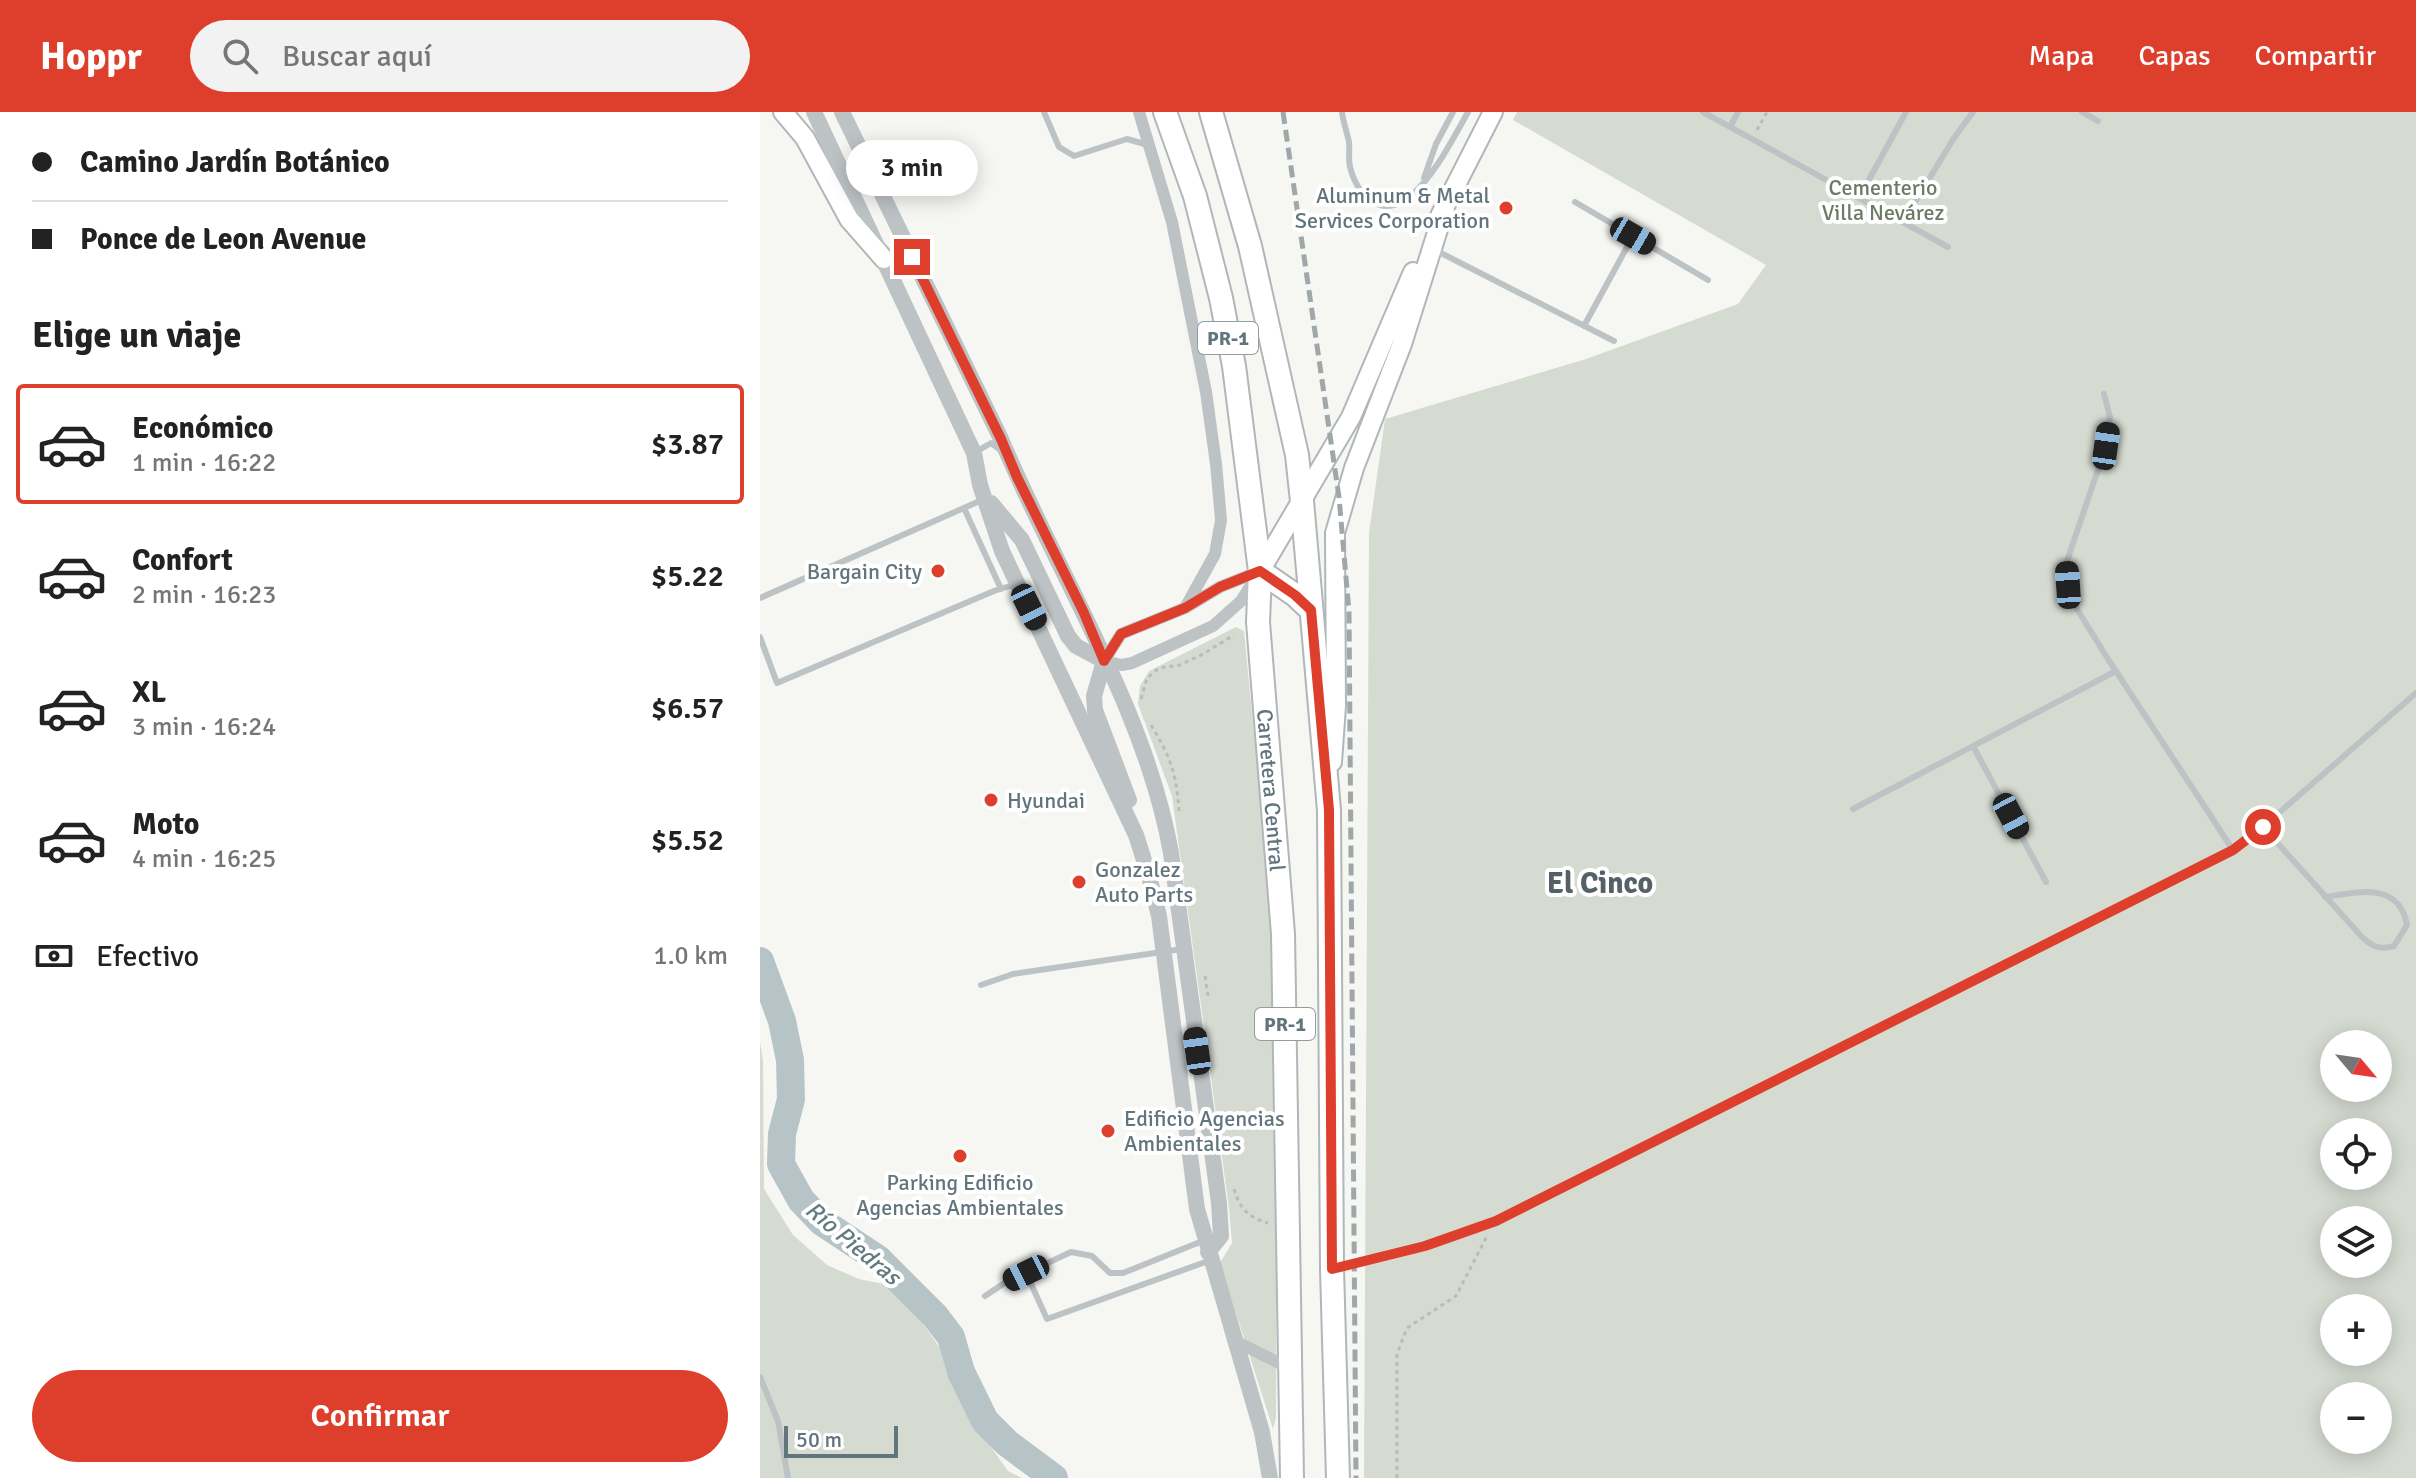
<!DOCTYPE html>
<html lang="es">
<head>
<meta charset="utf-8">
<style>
  body { margin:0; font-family:Signika,sans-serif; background:#f2f2f2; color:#222; height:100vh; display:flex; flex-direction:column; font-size:30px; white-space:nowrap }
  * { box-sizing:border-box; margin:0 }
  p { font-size:26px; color:#767676 }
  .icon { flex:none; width:44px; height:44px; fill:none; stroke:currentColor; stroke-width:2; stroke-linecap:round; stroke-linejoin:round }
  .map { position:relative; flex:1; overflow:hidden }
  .panel { display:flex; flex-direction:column; background:#fff; width:760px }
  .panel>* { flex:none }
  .top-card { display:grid; align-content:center; height:176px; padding:0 32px; background:#fff }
  .needle { width:52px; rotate:119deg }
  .controls { position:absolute; left:1560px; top:918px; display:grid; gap:16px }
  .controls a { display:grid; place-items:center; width:72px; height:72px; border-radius:50%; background:#fff; box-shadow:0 4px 20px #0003; font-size:40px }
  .scale { position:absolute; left:24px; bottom:20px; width:114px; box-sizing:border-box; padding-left:8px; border:4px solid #62757d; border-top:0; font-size:22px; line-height:28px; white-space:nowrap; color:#62757d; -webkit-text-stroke:6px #fff; paint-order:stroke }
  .end { position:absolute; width:36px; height:36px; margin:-18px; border:10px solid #de3f2c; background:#fff; box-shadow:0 0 0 4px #fff }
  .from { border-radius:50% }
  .bubble { position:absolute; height:56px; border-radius:28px; background:#fff; box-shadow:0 4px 20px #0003; font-size:26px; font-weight:600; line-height:56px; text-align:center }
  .car { position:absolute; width:24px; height:48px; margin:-24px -12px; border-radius:10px; box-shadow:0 0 6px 2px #0007; background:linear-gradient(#222 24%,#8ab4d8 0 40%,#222 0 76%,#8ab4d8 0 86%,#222 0) }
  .top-card b { display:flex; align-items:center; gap:28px; height:76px; font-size:30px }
  .top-card b+b { border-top:2px solid #e0e0e0 }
  .top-card i { width:20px; height:20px; background:#222 }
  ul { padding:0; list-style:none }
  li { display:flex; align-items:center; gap:24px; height:120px; margin:0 16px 12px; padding:0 16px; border:4px solid transparent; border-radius:8px }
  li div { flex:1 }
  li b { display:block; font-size:30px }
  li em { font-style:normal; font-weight:600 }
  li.selected { border-color:#de3f2c }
  li>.icon { width:72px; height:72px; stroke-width:1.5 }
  h2 { padding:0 32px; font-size:36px; line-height:96px }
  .pay { display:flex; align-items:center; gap:20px; height:88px; padding:0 32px; font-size:30px }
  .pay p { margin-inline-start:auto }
  .action { display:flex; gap:16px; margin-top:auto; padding:16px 32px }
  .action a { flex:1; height:92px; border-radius:48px; background:#de3f2c; color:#fff; font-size:32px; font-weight:600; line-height:92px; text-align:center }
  header { display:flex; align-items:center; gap:48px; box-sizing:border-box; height:112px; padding:0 40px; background:#de3f2c; color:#fff }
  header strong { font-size:38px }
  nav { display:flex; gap:44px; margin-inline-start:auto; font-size:28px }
  .search { width:560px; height:72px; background:#f2f2f2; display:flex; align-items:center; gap:20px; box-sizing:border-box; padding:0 28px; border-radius:44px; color:#767676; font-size:30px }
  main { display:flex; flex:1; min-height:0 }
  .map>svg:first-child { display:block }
  .green { fill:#d6dbd2; fill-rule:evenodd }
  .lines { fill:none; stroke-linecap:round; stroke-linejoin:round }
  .river { stroke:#b6c4c7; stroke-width:28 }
  .secondary-casing { stroke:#b0b7ba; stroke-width:22 }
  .trunk-casing { stroke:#b1b6b8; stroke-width:26 }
  .path { stroke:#b8bcbd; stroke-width:3; stroke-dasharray:4 4; stroke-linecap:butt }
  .service { stroke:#bdc3c5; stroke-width:6 }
  .minor { stroke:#bdc3c5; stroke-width:12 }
  .tertiary { stroke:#bdc3c5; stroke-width:16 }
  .secondary { stroke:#fff; stroke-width:18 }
  .trunk { stroke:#fff; stroke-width:22 }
  .rail { stroke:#9fa7ab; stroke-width:5; stroke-dasharray:12 6; stroke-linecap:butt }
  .route { stroke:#de3f2c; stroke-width:10 }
  .poi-dot { fill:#de3f2c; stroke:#fff; stroke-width:3 }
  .labels { text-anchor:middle; stroke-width:8; stroke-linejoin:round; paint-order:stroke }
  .shield { fill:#fff; stroke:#919ea4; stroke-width:2 }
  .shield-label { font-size:20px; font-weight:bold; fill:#62757d }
  .park-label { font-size:22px; fill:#6c7b65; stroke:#fff }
  .poi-label { font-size:22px; fill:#62757d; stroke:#fff; text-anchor:start }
  .street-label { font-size:22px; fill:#62757d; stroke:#fff }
  .water-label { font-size:24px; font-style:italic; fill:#627b7f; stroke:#fff }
  .district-label { font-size:30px; font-weight:bold; fill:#546268; stroke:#fff }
</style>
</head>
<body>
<header>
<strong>Hoppr</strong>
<div class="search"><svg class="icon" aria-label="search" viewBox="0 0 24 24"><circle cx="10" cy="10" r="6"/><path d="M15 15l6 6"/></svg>Buscar aquí</div>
<nav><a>Mapa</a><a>Capas</a><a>Compartir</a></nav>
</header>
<main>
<section class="panel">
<div class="top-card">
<b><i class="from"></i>Camino Jardín Botánico</b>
<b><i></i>Ponce de Leon Avenue</b>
</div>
<h2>Elige un viaje</h2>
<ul>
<li class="selected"><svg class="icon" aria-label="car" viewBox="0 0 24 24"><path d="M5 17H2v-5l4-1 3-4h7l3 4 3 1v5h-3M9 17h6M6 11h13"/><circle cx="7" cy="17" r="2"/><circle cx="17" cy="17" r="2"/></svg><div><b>Económico</b><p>1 min · 16:22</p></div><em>$3.87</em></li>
<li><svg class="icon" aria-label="car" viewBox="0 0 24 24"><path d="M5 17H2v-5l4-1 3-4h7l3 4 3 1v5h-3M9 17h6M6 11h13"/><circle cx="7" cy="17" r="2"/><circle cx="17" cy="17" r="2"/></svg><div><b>Confort</b><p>2 min · 16:23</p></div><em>$5.22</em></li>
<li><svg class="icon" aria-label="car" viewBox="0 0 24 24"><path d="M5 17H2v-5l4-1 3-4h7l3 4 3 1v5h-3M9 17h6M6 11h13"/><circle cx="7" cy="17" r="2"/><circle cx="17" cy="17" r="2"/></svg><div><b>XL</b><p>3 min · 16:24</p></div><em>$6.57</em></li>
<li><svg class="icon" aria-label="car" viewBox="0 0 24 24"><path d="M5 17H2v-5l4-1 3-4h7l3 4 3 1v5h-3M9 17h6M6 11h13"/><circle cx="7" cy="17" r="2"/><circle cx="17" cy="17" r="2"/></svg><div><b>Moto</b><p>4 min · 16:25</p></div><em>$5.52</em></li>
</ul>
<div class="pay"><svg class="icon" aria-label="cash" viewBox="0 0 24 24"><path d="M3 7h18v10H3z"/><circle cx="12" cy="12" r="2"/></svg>Efectivo<p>1.0 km</p></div>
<div class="action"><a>Confirmar</a></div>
</section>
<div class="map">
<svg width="1656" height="1366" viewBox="0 0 1656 1366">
  <rect width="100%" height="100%" fill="#f6f6f3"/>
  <!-- green -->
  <path class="green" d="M757 0H1656V1366H604L609 421 625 307 826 247 978 192 1006 153 753 8ZM1574 932H1618V976H1574ZM1574 1020H1618V1064H1574ZM1574 1108H1618V1152H1574ZM1574 1196H1618V1240H1574ZM1574 1284H1618V1328H1574Z
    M476 515 484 519C494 630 508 741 512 852 517 1003 517 1155 516 1306L513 1317 460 1151 472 1131 469 1096 412 684 378 592 380 574 389 559Z
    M0 930 3 948 4 1077 33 1123 67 1153 99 1167 123 1172 159 1206 180 1236 187 1262 214 1311 248 1359 262 1366H0Z"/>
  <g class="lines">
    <!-- river -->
    <path class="river" d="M0 849 22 909 30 948 31 987 22 1022 21 1052 41 1088 62 1110 118 1147 175 1204 191 1225 201 1260 225 1309 247 1331 294 1366"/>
    <defs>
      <path id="secondary" d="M23 0 45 26 89 107 124 147
        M680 104 733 0
        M500 459 591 305 653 160
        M572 650 576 594 575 421 594 356 642 232 685 95"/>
      <g id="trunk">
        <path id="s1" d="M405 0 435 84 461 186 474 254 500 459 498 510 523 822 532 1366"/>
        <path d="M451 0 490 134 537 343 542 389 569 698 572 1157 578 1366"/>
        <path d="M500 459 535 483 551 498"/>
      </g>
    </defs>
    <!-- secondary casing -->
    <use href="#secondary" class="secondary-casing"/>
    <!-- trunk casing -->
    <use href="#trunk" class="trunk-casing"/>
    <!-- path -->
    <path class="path" d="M997 18 1007 0
      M381 587 387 566 399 556 420 553 443 542 474 523
      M391 613C411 646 416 660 419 699
      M445 864 448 884
      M474 1077C480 1097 488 1105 508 1111
      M637 1366V1242L647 1216 696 1184 728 1122"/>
    <!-- service -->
    <path class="service" d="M284 0 299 35 314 44 367 27 388 33
      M582 0C583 10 587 20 589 30 590 38 588 47 590 55 597 82 619 107 648 86 672 68 693 27 708 0
      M943 0 1188 135
      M1322 0 1338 9
      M970 15 978 0
      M664 66 676 32 693 0
      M1099 86 1146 0
      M815 90 948 168
      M1143 110 1194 26 1213 0
      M675 138 854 229
      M824 214 873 124
      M1344 282 1350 305 1346 334 1306 452 1308 473 1317 497 1348 547 1473 738
      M214 341 231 331 242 339
      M204 396 241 477
      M0 486 222 388
      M0 525 17 571 234 479 256 472
      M1213 634 1286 770
      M1093 697 1356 559
      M1503 715 1602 825C1613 835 1620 838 1634 834L1647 813C1639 769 1598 780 1565 785
      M221 873 253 862 422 837
      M576 1156 665 1134 736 1109 1473 738 1503 715 1656 581
      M266 1161 287 1207 451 1148
      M225 1184 243 1172 311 1140 332 1144 350 1161H363L445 1128
      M0 1265 18 1309 28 1366"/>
    <!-- minor -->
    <path class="minor" d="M379 0 412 110 446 280 456 352 461 408 455 442 425 496
      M500 459 481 489 453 514 372 551 362 553 344 549 361 522 425 496 460 475Z
      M473 1228 529 1256"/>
    <!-- tertiary -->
    <path class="tertiary" d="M54 0 214 341 220 373 242 439 376 723 389 764 399 804 437 1097 502 1320 510 1366
      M82 0 241 327C297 461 386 598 411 741L459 1091 461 1124 448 1140
      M231 391 262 428 308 524 316 534 344 549
      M344 549 334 584 335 598 369 688"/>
    <!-- secondary -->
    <use href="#secondary" class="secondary"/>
    <!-- trunk -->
    <use href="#trunk" class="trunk"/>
    <!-- rail -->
    <path class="rail" d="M523 0 579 385 589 500 596 1366"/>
  </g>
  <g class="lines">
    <!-- route -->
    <path class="route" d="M152 145 241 327 257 365 324 501 344 549 361 522 425 496 460 475 500 459 535 483 551 498 569 698 572 1157 665 1134 736 1109 1473 738 1503 715"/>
  </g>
  <!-- markers -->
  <g class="poi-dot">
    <circle cx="746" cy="96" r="8"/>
    <circle cx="178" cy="459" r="8"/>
    <circle cx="231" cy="688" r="8"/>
    <circle cx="319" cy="770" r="8"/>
    <circle cx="348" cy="1019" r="8"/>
    <circle cx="200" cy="1044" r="8"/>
  </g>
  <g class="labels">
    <!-- shield labels -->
    <g class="shield">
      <rect x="438" y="210" width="60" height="32" rx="6"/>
      <rect x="495" y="896" width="60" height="32" rx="6"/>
    </g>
    <g class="shield-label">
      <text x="468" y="233">PR-1</text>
      <text x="525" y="919">PR-1</text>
    </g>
    <!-- park labels -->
    <g class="park-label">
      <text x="1123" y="83">Cementerio<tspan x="1123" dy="25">Villa Nevárez</tspan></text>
    </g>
    <!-- poi labels -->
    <g class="poi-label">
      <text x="730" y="91" text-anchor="end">Aluminum &amp; Metal<tspan x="730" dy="25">Services Corporation</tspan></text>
      <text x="162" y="467" text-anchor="end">Bargain City</text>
      <text x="247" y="696">Hyundai</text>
      <text x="335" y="765">Gonzalez<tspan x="335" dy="25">Auto Parts</tspan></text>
      <text x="364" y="1014">Edificio Agencias<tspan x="364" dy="25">Ambientales</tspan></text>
      <text x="200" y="1078" text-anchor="middle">Parking Edificio<tspan x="200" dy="25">Agencias Ambientales</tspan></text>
    </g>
    <!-- street labels -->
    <g class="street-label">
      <text dy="8" stroke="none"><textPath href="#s1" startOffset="690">Carretera Central</textPath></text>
    </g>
    <!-- water labels -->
    <g class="water-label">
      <text transform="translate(93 1131) rotate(40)" y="8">Río Piedras</text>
    </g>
    <!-- district labels -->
    <g class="district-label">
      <text x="840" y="781">El Cinco</text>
    </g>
  </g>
</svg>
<div class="controls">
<a><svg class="needle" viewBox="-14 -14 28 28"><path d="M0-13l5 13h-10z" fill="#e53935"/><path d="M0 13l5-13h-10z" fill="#767676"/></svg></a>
<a><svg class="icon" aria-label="locate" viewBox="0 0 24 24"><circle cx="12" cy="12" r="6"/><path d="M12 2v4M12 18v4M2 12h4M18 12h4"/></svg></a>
<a><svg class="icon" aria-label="layers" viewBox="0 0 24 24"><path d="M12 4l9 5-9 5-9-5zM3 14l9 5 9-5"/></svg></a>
<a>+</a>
<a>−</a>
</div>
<div class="scale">50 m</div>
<i class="end from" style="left:1503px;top:715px"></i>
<i class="end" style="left:152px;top:145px"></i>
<div class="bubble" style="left:86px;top:28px;width:132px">3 min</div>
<i class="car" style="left:873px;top:124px;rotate:120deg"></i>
<i class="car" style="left:1346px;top:334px;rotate:8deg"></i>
<i class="car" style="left:1308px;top:473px;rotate:356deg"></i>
<i class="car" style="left:269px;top:495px;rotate:154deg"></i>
<i class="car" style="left:1251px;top:704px;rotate:152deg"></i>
<i class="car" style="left:437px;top:939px;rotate:352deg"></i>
<i class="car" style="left:266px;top:1161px;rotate:244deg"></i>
</div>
</main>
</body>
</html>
